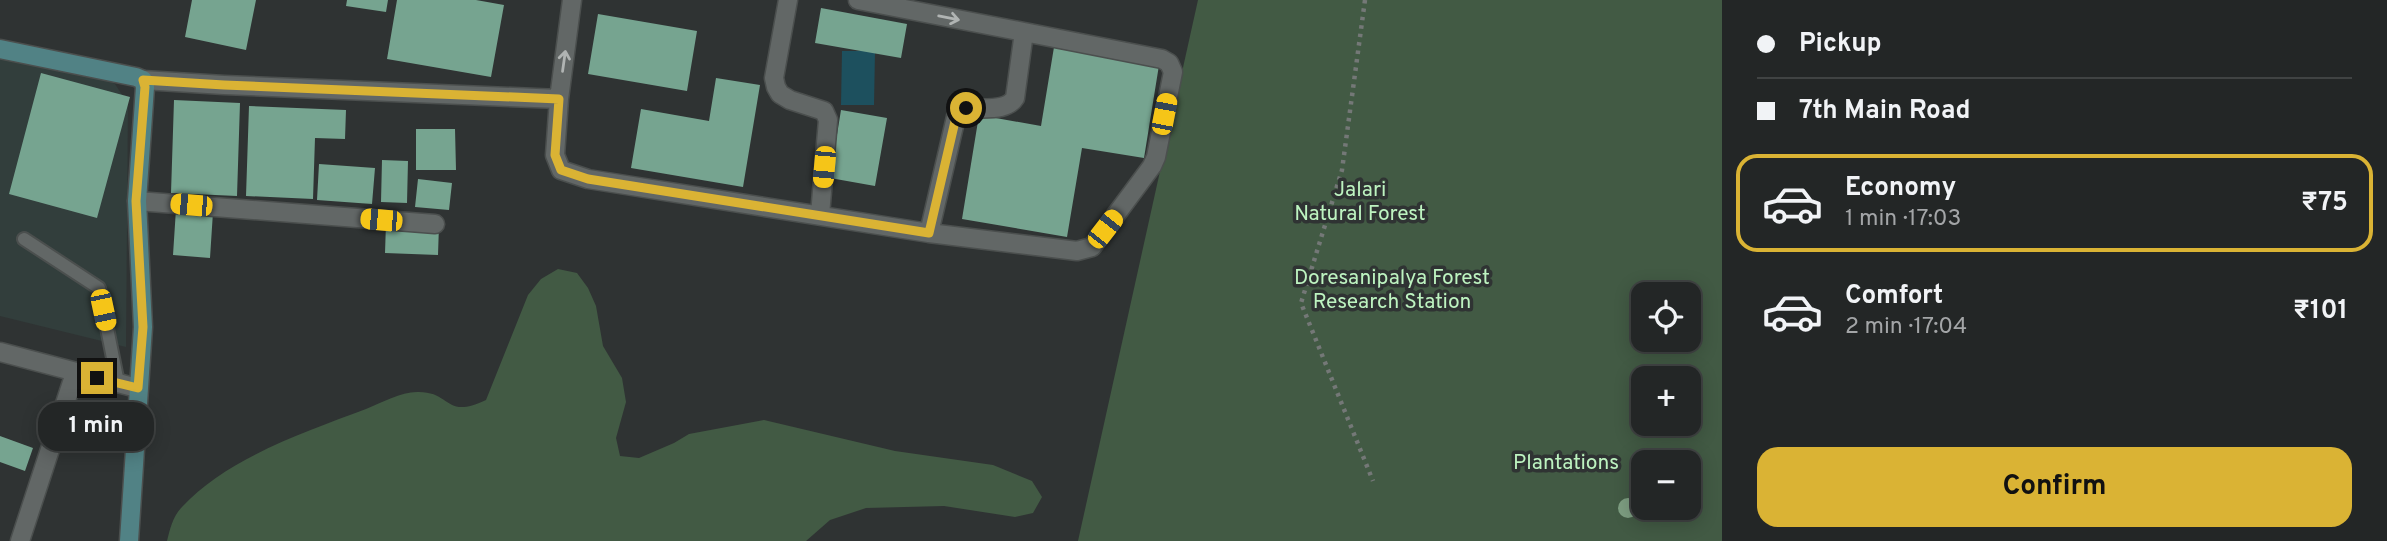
<!DOCTYPE html>
<html lang="en">
<head>
<meta charset="utf-8">
<style>
  body { margin:0; font-family:Overpass,sans-serif; background:#2b2e2e; color:#f1f3f6; height:100vh; display:flex; flex-direction:column; font-size:26px; white-space:nowrap }
  * { box-sizing:border-box; margin:0 }
  p { font-size:23px; color:#a3a5a7 }
  .icon { flex:none; width:38px; height:38px; fill:none; stroke:currentColor; stroke-width:2; stroke-linecap:round; stroke-linejoin:round }
  .map { position:relative; flex:1; overflow:hidden }
  .sheet { display:flex; flex-direction:column; background:#232626; width:665px }
  .sheet>* { flex:none }
  .top-card { display:grid; align-content:center; height:154px; padding:0 35px; background:#232626 }
  .fabs { position:absolute; left:1631px; top:282px; display:grid; gap:14px }
  .fabs a { display:grid; place-items:center; width:70px; height:70px; border-radius:14px; background:#232626; box-shadow:0 4px 18px #0003,0 0 0 2px #404343; font-size:35px }
  .end { position:absolute; width:32px; height:32px; margin:-16px; border:9px solid #dab334; background:#111; box-shadow:0 0 0 4px #111 }
  .from { border-radius:50% }
  .bubble { position:absolute; height:49px; border-radius:21px; background:#232626; box-shadow:0 4px 18px #0003,0 0 0 2px #404343; font-size:23px; font-weight:700; line-height:49px; text-align:center }
  .car { position:absolute; width:21px; height:42px; margin:-21px -10px; border-radius:9px; box-shadow:0 0 5px 2px #0007; background:linear-gradient(#f5c518 24%,#345 0 40%,#f5c518 0 76%,#345 0 86%,#f5c518 0) }
  .top-card b { display:flex; align-items:center; gap:24px; height:66px; font-size:26px }
  .top-card b+b { border-top:2px solid #404343 }
  .top-card i { width:18px; height:18px; background:#f1f3f6 }
  ul { padding:0; list-style:none }
  li { display:flex; align-items:center; gap:21px; height:98px; margin:0 14px 10px; padding:0 21px; border:4px solid transparent; border-radius:21px }
  li div { flex:1 }
  li b { display:block; font-size:26px }
  li em { font-style:normal; font-weight:700 }
  li.selected { border-color:#dab334 }
  li>.icon { width:63px; height:63px; stroke-width:1.5 }
  .button { display:flex; gap:14px; margin-top:auto; padding:14px 35px }
  .button a { flex:1; height:80px; border-radius:21px; background:#dab334; color:#111; font-size:28px; font-weight:700; line-height:80px; text-align:center }
  main { display:flex; flex:1; min-height:0 }
  .map>svg:first-child { display:block }
  .built { fill:#323e3c }
  .green { fill:#425a44; fill-rule:evenodd }
  .water { fill:#1d505e }
  .building { fill:#76a490 }
  .lines { fill:none; stroke-linecap:round; stroke-linejoin:round }
  .lane-casing { stroke:#4b4f4e; stroke-width:16 }
  .street-casing { stroke:#4b4f4e; stroke-width:21 }
  .secondary-casing { stroke:#4b4f4e; stroke-width:21 }
  .path { stroke:#747877; stroke-width:4.5; stroke-dasharray:3.5 5; stroke-linecap:butt }
  .lane { stroke:#626766; stroke-width:12 }
  .street { stroke:#626766; stroke-width:18 }
  .secondary { stroke:#518285; stroke-width:18 }
  .tree { fill:#7d9d81 }
  .oneway { stroke:#b0b4b3 }
  .route { stroke:#dab334; stroke-width:9 }
  .labels { text-anchor:middle; stroke-width:7; stroke-linejoin:round; paint-order:stroke }
  .park-label { font-size:21px; fill:#bdf3c0; stroke:#2f3333 }
</style>
</head>
<body>
<main>
<div class="map">
<svg width="1722" height="541" viewBox="0 0 1722 541">
  <rect width="100%" height="100%" fill="#2f3333"/>
  <!-- built -->
  <path class="built" d="M0 56 93 72 115 84 128 104 126 347 0 316Z"/>
  <!-- green -->
  <path class="green" d="M1198 0H1722V541H1078ZM1643 294H1689V340H1643ZM1643 378H1689V424H1643ZM1643 462H1689V508H1643Z
    M558 269 577 273 588 288 596 306 603 346 622 378 626 402 616 438 620 456 639 458 674 443 689 434 764 420 895 451 993 465 1032 481 1042 497 1033 513 1015 517 944 506 866 508 830 520 806 541H167C170 529 173 516 182 507 227 458 305 432 366 409 381 403 401 392 417 392 452 391 444 420 486 400L528 295 541 279Z"/>
  <!-- water -->
  <path class="water" d="M842 51H875L874 105H841Z"/>
  <!-- building -->
  <path class="building" d="M192 0H256L246 50 185 37Z
    M347 0H388L386 12 346 6Z
    M397 0H476L504 5 491 77 387 59Z
    M821 8 907 24 901 58 815 43Z
    M598 14 697 31 687 91 588 74Z
    M1055 41 1160 59 1144 158 1082 148 1067 237 962 219 979 115 1041 126Z
    M41 73 130 97 97 218 9 194Z
    M716 78 760 85 743 187 631 168 641 109 709 121Z
    M174 100 240 103 237 196 171 193Z
    M249 106 346 110 345 139 315 138 313 199 246 196Z
    M841 110 887 118 875 186 830 178Z
    M416 129H455L456 170H416Z
    M382 160 408 161 407 203 381 202Z
    M319 164 375 168 372 204 317 200Z
    M418 179 452 183 449 210 415 207Z
    M176 209 213 212 210 258 173 255Z
    M386 223 439 225 438 255 385 253Z
    M0 436 33 448 25 471 0 462Z"/>
  <g class="lines">
    <defs>
      <path id="lane" d="M24 239 99 288 118 383"/>
      <path id="street" d="M572 0 559 99 555 155 561 170 588 179 929 233 1077 251 1092 247 1152 166 1156 157 1173 72 1169 63 1162 59 1024 32
        M788 0 774 78 776 87 780 94 790 100 824 111 828 120 820 215
        M858 0 1024 32 1015 98C1005 114 976 105 959 111L956 117 929 233
        M143 80 224 85 559 99
        M137 201 435 224
        M0 352 137 388
        M20 541 75 373"/>
      <path id="secondary" d="M0 49 136 77 143 80 145 87 137 201 143 327 129 541"/>
    </defs>
    <!-- lane casing -->
    <use href="#lane" class="lane-casing"/>
    <!-- street casing -->
    <use href="#street" class="street-casing"/>
    <!-- secondary casing -->
    <use href="#secondary" class="secondary-casing"/>
    <!-- path -->
    <path class="path" d="M1365 0 1342 170 1301 303 1373 481"/>
    <!-- lane -->
    <use href="#lane" class="lane"/>
    <!-- street -->
    <use href="#street" class="street"/>
    <!-- secondary -->
    <use href="#secondary" class="secondary"/>
  </g>
  <!-- trees -->
  <circle class="tree" cx="1628" cy="508" r="10"/>
  <!-- one-way arrows -->
  <defs><path id="oneway-shaft" d="M-6 0H5M1.5-3L5.5 0L1.5 3" fill="none" stroke-width="1.6" stroke-linecap="round" stroke-linejoin="round" transform="scale(1.75)"/></defs>
  <g class="oneway">
    <use href="#oneway-shaft" transform="translate(949 18) rotate(11)"/>
    <use href="#oneway-shaft" transform="translate(564 61) rotate(-82)"/>
  </g>
  <g class="lines">
    <!-- route -->
    <path class="route" d="M97 378 138 388 143 327 136 201 145 87 143 80 224 85 559 99 555 155 561 170 588 179 929 233 956 117 959 111 966 108"/>
  </g>
  <g class="labels">
    <!-- park labels -->
    <g class="park-label">
      <text x="1360" y="196">Jalari<tspan x="1360" dy="24">Natural Forest</tspan></text>
      <text x="1392" y="284">Doresanipalya Forest<tspan x="1392" dy="24">Research Station</tspan></text>
      <text x="1566" y="469">Plantations</text>
    </g>
  </g>
</svg>
<div class="fabs">
<a><svg class="icon" aria-label="locate" viewBox="0 0 24 24"><circle cx="12" cy="12" r="6"/><path d="M12 2v4M12 18v4M2 12h4M18 12h4"/></svg></a>
<a>+</a>
<a>−</a>
</div>
<i class="end from" style="left:966px;top:108px"></i>
<i class="end" style="left:97px;top:378px"></i>
<div class="bubble" style="left:38px;top:402px;width:116px">1 min</div>
<i class="car" style="left:1164px;top:114px;rotate:11deg"></i>
<i class="car" style="left:824px;top:167px;rotate:185deg"></i>
<i class="car" style="left:191px;top:205px;rotate:275deg"></i>
<i class="car" style="left:381px;top:220px;rotate:275deg"></i>
<i class="car" style="left:1105px;top:229px;rotate:38deg"></i>
<i class="car" style="left:103px;top:310px;rotate:168deg"></i>
</div>
<section class="sheet">
<div class="top-card">
<b><i class="from"></i>Pickup</b>
<b><i></i>7th Main Road</b>
</div>
<ul>
<li class="selected"><svg class="icon" aria-label="car" viewBox="0 0 24 24"><path d="M5 17H2v-5l4-1 3-4h7l3 4 3 1v5h-3M9 17h6M6 11h13"/><circle cx="7" cy="17" r="2"/><circle cx="17" cy="17" r="2"/></svg><div><b>Economy</b><p>1 min · 17:03</p></div><em>₹75</em></li>
<li><svg class="icon" aria-label="car" viewBox="0 0 24 24"><path d="M5 17H2v-5l4-1 3-4h7l3 4 3 1v5h-3M9 17h6M6 11h13"/><circle cx="7" cy="17" r="2"/><circle cx="17" cy="17" r="2"/></svg><div><b>Comfort</b><p>2 min · 17:04</p></div><em>₹101</em></li>
</ul>
<div class="button"><a>Confirm</a></div>
</section>
</main>
</body>
</html>
